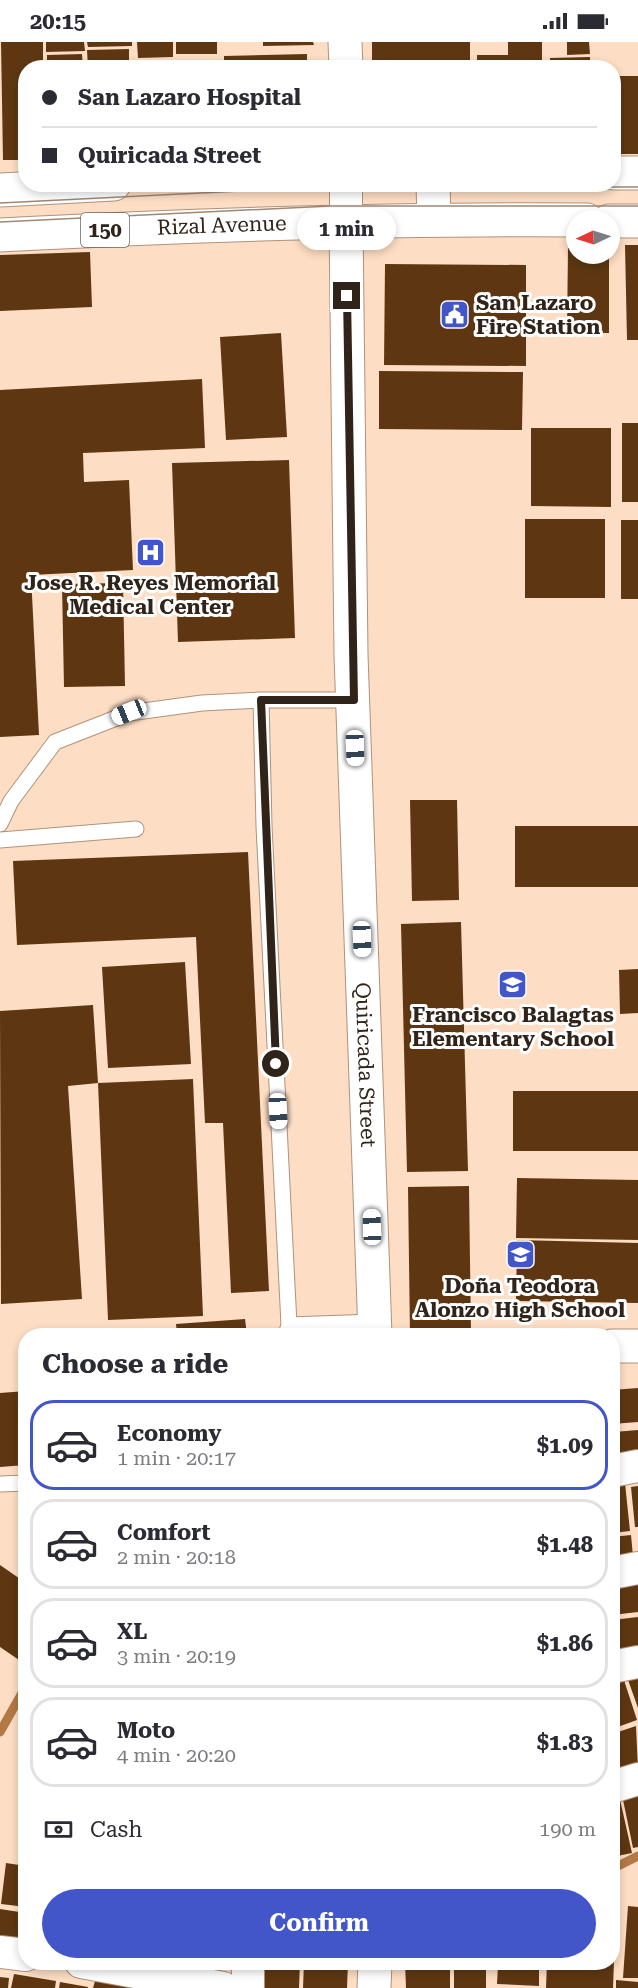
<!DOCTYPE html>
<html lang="en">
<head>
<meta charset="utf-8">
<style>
  body { margin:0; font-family:"Roboto Serif",serif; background:#f2f2f3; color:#2b2b33; height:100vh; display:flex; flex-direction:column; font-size:22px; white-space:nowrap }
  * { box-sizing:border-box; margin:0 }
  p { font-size:20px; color:#7c7c81 }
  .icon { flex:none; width:33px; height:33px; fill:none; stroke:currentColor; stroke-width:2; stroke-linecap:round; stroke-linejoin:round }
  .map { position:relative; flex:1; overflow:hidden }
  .side { position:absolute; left:18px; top:1286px; width:602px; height:642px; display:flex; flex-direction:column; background:#fff; border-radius:24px; box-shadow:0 3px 9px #0003 }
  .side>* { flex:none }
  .hud { position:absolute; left:18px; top:18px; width:603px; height:132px; border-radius:24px; box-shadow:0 3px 9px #0003; display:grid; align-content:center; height:132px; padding:0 24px; background:#fff }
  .needle { width:39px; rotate:266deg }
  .tools { position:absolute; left:566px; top:168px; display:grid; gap:12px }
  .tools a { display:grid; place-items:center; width:54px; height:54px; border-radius:50%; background:#fff; box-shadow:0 3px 9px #0003; font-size:30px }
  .end { position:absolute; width:27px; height:27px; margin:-14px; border:8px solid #30241a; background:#fff; box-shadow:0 0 0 3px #fff }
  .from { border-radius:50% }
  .bubble { position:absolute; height:42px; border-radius:21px; background:#fff; box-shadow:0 3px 9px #0003; font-size:20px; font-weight:700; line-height:42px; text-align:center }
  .car { position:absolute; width:18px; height:36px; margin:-18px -9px; border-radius:8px; box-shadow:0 0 4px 2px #0007; background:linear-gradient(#fff 24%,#345 0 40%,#fff 0 76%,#345 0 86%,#fff 0) }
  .hud b { display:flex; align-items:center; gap:21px; height:57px; font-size:22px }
  .hud b+b { border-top:2px solid #e1e1e2 }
  .hud i { width:15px; height:15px; background:#2b2b33 }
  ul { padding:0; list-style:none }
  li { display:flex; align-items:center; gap:18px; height:90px; margin:0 12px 9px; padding:0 12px; border:3px solid #e1e1e2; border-radius:24px }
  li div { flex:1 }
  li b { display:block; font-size:22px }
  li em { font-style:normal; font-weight:700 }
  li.selected { border-color:#4256ca }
  li>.icon { width:54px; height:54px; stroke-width:1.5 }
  h2 { padding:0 24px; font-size:27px; line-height:72px }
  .pay { display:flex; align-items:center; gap:15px; height:66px; padding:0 24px; font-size:22px }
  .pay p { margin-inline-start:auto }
  .action { display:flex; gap:12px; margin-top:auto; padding:12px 24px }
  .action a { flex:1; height:69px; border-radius:36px; background:#4256ca; color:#fff; font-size:24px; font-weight:700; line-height:69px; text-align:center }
  .status { display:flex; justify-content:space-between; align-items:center; height:42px; padding:0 30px; background:#fff; direction:ltr }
  .status svg { height:16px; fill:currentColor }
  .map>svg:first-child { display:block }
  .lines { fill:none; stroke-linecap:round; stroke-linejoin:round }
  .stream { stroke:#b27946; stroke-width:9 }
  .building { fill:#5e3712 }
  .lane-casing { stroke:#b0927a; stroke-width:17 }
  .street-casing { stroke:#b0927a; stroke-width:34 }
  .secondary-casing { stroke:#b0927a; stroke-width:35 }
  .primary-casing { stroke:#b0927a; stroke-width:35 }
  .lane { stroke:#fff; stroke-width:15 }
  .street { stroke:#fff; stroke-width:32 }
  .secondary { stroke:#fff; stroke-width:33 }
  .primary { stroke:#fff; stroke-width:33 }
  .tram { stroke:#9f8875; stroke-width:1.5 }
  .route { stroke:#30241a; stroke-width:8 }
  .labels { text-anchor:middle; stroke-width:6; stroke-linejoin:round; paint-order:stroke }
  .shield { fill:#fff; stroke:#6e665f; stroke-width:1.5 }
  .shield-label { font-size:20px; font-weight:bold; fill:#30241a }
  .street-label { font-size:21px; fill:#30241a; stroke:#fff }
  .poi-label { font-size:21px; font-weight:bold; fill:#30241a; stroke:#fff }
</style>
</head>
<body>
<div class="status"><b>20:15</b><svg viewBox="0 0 49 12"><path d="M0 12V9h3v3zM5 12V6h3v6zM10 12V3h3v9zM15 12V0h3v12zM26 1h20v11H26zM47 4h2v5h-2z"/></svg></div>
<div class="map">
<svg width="638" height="1946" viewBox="0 0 638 1946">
  <rect width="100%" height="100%" fill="#fdddc3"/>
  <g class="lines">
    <!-- stream -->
    <path class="stream" d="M0 1690 26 1644
      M612 1827 638 1814"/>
  </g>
  <!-- building -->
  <path class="building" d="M1 0H43V26H26V118H3Z
    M46 0H84L85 9 46 10Z
    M87 0H132V4L88 5Z
    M137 0H173V15L138 16Z
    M176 0H217V12H176Z
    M263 0H313L314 3 263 4Z
    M372 0H470V26H372Z
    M508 0H542V26H477V13H508Z
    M567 0H589L590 12 567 13Z
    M129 7V26H88L87 8Z
    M82 12 83 26H47V13Z
    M307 12V26H224V14Z
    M590 15V26H550V16Z
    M614 34H638V112H614Z
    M625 203H638V298H627Z
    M568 206H576V212H609V291H567Z
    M90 210 92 265 0 269V213Z
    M385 222 526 223V324L384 323Z
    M281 291 287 395 226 398 220 295Z
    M379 329 523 330 522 388 379 387Z
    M202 337 205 406 83 411 84 440 129 438 133 528 31 533 39 693 0 695V348Z
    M622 381H638V460H622Z
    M531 386H611V465L531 464Z
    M289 418 295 596 178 600 172 421Z
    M525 477H605V556H525Z
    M621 478H638V557H621Z
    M123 541 125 644 64 645 62 542Z
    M410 758H457L459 858 412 859Z
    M515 784H638V845H515Z
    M248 810 269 1249 231 1251 223 1081H205L196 895 17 903 13 819Z
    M461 880 468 1129 407 1130 401 882Z
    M185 920 191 1022 108 1026 102 925Z
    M638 927V971L620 972 619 928Z
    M93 963 98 1041 68 1044 82 1257 1 1262 0 969Z
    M193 1037 203 1274 108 1278 98 1041Z
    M513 1049H638V1109H513Z
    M517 1136 638 1138V1198L516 1196Z
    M469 1144 471 1293H410L408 1145Z
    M517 1198 638 1201V1261L516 1259Z
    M245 1277 247 1293H177L176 1282Z
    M638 1346V1380L612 1382V1348Z
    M26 1349V1423L0 1425V1351Z
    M638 1388V1421L617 1423 614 1390Z
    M625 1441 630 1489 612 1491V1443Z
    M638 1444V1485H635L631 1445Z
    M631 1493 634 1525 612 1528V1495Z
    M0 1523 26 1541V1616L22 1620 0 1605Z
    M638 1539V1570L612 1573V1541Z
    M638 1575V1610L614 1613 612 1578Z
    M621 1629 637 1678 612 1687V1632Z
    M638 1631V1666L627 1635Z
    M636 1684 638 1728 612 1729V1692Z
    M638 1750V1805L633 1806 622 1753Z
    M619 1753 632 1811 612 1815V1755Z
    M6 1821 26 1824V1865L1 1862Z
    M628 1864 638 1865V1936H623Z
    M612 1866H616L613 1946H546L547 1920H612Z
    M0 1867 26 1871V1900L0 1897Z
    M257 1920H300L299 1946H256Z
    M304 1920H348L347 1946H303Z
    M405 1920H450V1946H406Z
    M454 1921H486V1946H454Z
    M498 1923 539 1924V1944L497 1942Z
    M14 1932 56 1939 55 1946H11Z
    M0 1935 9 1936 8 1946H0Z
    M616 1938 638 1940V1946H616Z
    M95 1939 129 1945V1946H93Z
    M60 1940 88 1945V1946H59Z"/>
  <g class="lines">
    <defs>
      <path id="lane" d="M261 658 264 784 289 1283 286 1293
        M0 782 11 759 55 700 129 671 202 661 261 658H354
        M0 798 136 787
        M289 1283 375 1280
        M0 1442 26 1441"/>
      <path id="street" d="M346 179V142
        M612 1429 638 1424
        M612 1531 638 1526
        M612 1625 638 1620
        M612 1745 638 1737
        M0 1910 26 1913
        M81 1920 223 1946
        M248 1920V1946"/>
      <g id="secondary">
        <path d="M345 0 346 26"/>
        <path id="s1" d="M346 179 351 613 375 1293"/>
        <path d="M612 1304H638"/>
        <path d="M374 1946 375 1920"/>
      </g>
      <g id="primary">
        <path d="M614 131H638"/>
        <path d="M433 142 434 176"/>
        <path d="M0 148 114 142"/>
        <path d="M609 179H638"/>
        <path id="s2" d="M0 193C196 183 391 176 587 178"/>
      </g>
    </defs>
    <!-- lane casing -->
    <use href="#lane" class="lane-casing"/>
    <!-- street casing -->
    <use href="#street" class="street-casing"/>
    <!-- secondary casing -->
    <use href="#secondary" class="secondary-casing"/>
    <!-- primary casing -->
    <use href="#primary" class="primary-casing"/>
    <!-- lane -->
    <use href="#lane" class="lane"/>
    <!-- street -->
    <use href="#street" class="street"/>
    <!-- secondary -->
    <use href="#secondary" class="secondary"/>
    <!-- primary -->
    <use href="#primary" class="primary"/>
    <!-- tram -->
    <path class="tram" d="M0 161 322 145H638
      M0 180 330 164H638"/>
  </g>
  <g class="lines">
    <!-- route -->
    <path class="route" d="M276 1022 261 658H354L347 254"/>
  </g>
  <!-- icons -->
  <defs>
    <symbol id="civic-square" viewBox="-11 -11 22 22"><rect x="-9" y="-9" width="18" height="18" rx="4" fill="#4256ca" stroke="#fff"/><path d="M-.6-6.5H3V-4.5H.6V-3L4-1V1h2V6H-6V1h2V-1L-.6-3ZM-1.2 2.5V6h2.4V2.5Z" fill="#fff"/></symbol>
    <symbol id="hospital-square" viewBox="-11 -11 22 22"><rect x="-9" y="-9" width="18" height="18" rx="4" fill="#4256ca" stroke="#fff"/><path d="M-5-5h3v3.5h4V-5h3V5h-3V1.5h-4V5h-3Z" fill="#fff"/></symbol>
    <symbol id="school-square" viewBox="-11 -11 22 22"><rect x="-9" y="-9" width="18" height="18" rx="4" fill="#4256ca" stroke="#fff"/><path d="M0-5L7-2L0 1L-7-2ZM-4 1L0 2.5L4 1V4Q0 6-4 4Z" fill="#fff"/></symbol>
  </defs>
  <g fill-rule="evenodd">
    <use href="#civic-square" x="438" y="256" width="33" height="33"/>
    <use href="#hospital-square" x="134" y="494" width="33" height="33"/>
    <use href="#school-square" x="496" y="926" width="33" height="33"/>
    <use href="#school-square" x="504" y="1196" width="33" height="33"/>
  </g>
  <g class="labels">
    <!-- shield labels -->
    <rect class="shield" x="81" y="171" width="48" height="34" rx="4.5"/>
    <g class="shield-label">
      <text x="105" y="195">150</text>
    </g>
    <!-- street labels -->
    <g class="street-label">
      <text dy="7" stroke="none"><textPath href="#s2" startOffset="222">Rizal Avenue</textPath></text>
      <text dy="7" stroke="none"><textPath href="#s1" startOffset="844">Quiricada Street</textPath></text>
    </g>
    <!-- poi labels -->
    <g class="poi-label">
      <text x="476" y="268" text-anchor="start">San Lazaro<tspan x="476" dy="24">Fire Station</tspan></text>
      <text x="150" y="548">Jose R. Reyes Memorial<tspan x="150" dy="24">Medical Center</tspan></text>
      <text x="513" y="980">Francisco Balagtas<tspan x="513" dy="24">Elementary School</tspan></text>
      <text x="520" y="1251">Doña Teodora<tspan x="520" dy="24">Alonzo High School</tspan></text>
    </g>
  </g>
</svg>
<div class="tools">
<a><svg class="needle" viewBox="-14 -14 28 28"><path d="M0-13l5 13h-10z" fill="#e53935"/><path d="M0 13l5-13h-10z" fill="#7c7c81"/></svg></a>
</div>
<i class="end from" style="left:276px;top:1022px"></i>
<i class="end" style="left:347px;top:254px"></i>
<div class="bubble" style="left:297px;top:166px;width:99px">1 min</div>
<i class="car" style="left:129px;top:670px;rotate:248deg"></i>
<i class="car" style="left:355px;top:706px;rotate:178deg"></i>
<i class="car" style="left:362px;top:897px;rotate:178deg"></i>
<i class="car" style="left:278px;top:1069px;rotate:177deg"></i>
<i class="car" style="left:372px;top:1185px;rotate:358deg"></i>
<div class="hud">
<b><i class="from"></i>San Lazaro Hospital</b>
<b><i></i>Quiricada Street</b>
</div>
<section class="side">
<h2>Choose a ride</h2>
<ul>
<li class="selected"><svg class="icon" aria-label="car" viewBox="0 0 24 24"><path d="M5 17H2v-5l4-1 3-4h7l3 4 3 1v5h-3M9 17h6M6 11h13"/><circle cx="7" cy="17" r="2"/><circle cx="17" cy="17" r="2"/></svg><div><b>Economy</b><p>1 min · 20:17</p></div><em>$1.09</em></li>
<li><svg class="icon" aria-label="car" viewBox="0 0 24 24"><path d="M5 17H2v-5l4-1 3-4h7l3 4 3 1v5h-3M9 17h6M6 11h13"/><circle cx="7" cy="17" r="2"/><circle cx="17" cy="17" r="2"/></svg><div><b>Comfort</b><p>2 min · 20:18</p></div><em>$1.48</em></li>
<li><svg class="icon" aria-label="car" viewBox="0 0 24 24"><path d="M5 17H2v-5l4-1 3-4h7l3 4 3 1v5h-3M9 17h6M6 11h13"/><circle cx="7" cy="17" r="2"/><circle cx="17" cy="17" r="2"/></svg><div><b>XL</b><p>3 min · 20:19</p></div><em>$1.86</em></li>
<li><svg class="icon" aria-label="car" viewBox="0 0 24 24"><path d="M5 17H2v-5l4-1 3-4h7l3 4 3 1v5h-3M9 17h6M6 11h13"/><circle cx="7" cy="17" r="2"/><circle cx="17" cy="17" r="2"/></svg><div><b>Moto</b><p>4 min · 20:20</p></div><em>$1.83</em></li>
</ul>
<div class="pay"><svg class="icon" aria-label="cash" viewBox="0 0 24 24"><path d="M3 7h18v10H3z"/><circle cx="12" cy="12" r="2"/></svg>Cash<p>190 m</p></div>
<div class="action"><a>Confirm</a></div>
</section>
</div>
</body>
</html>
